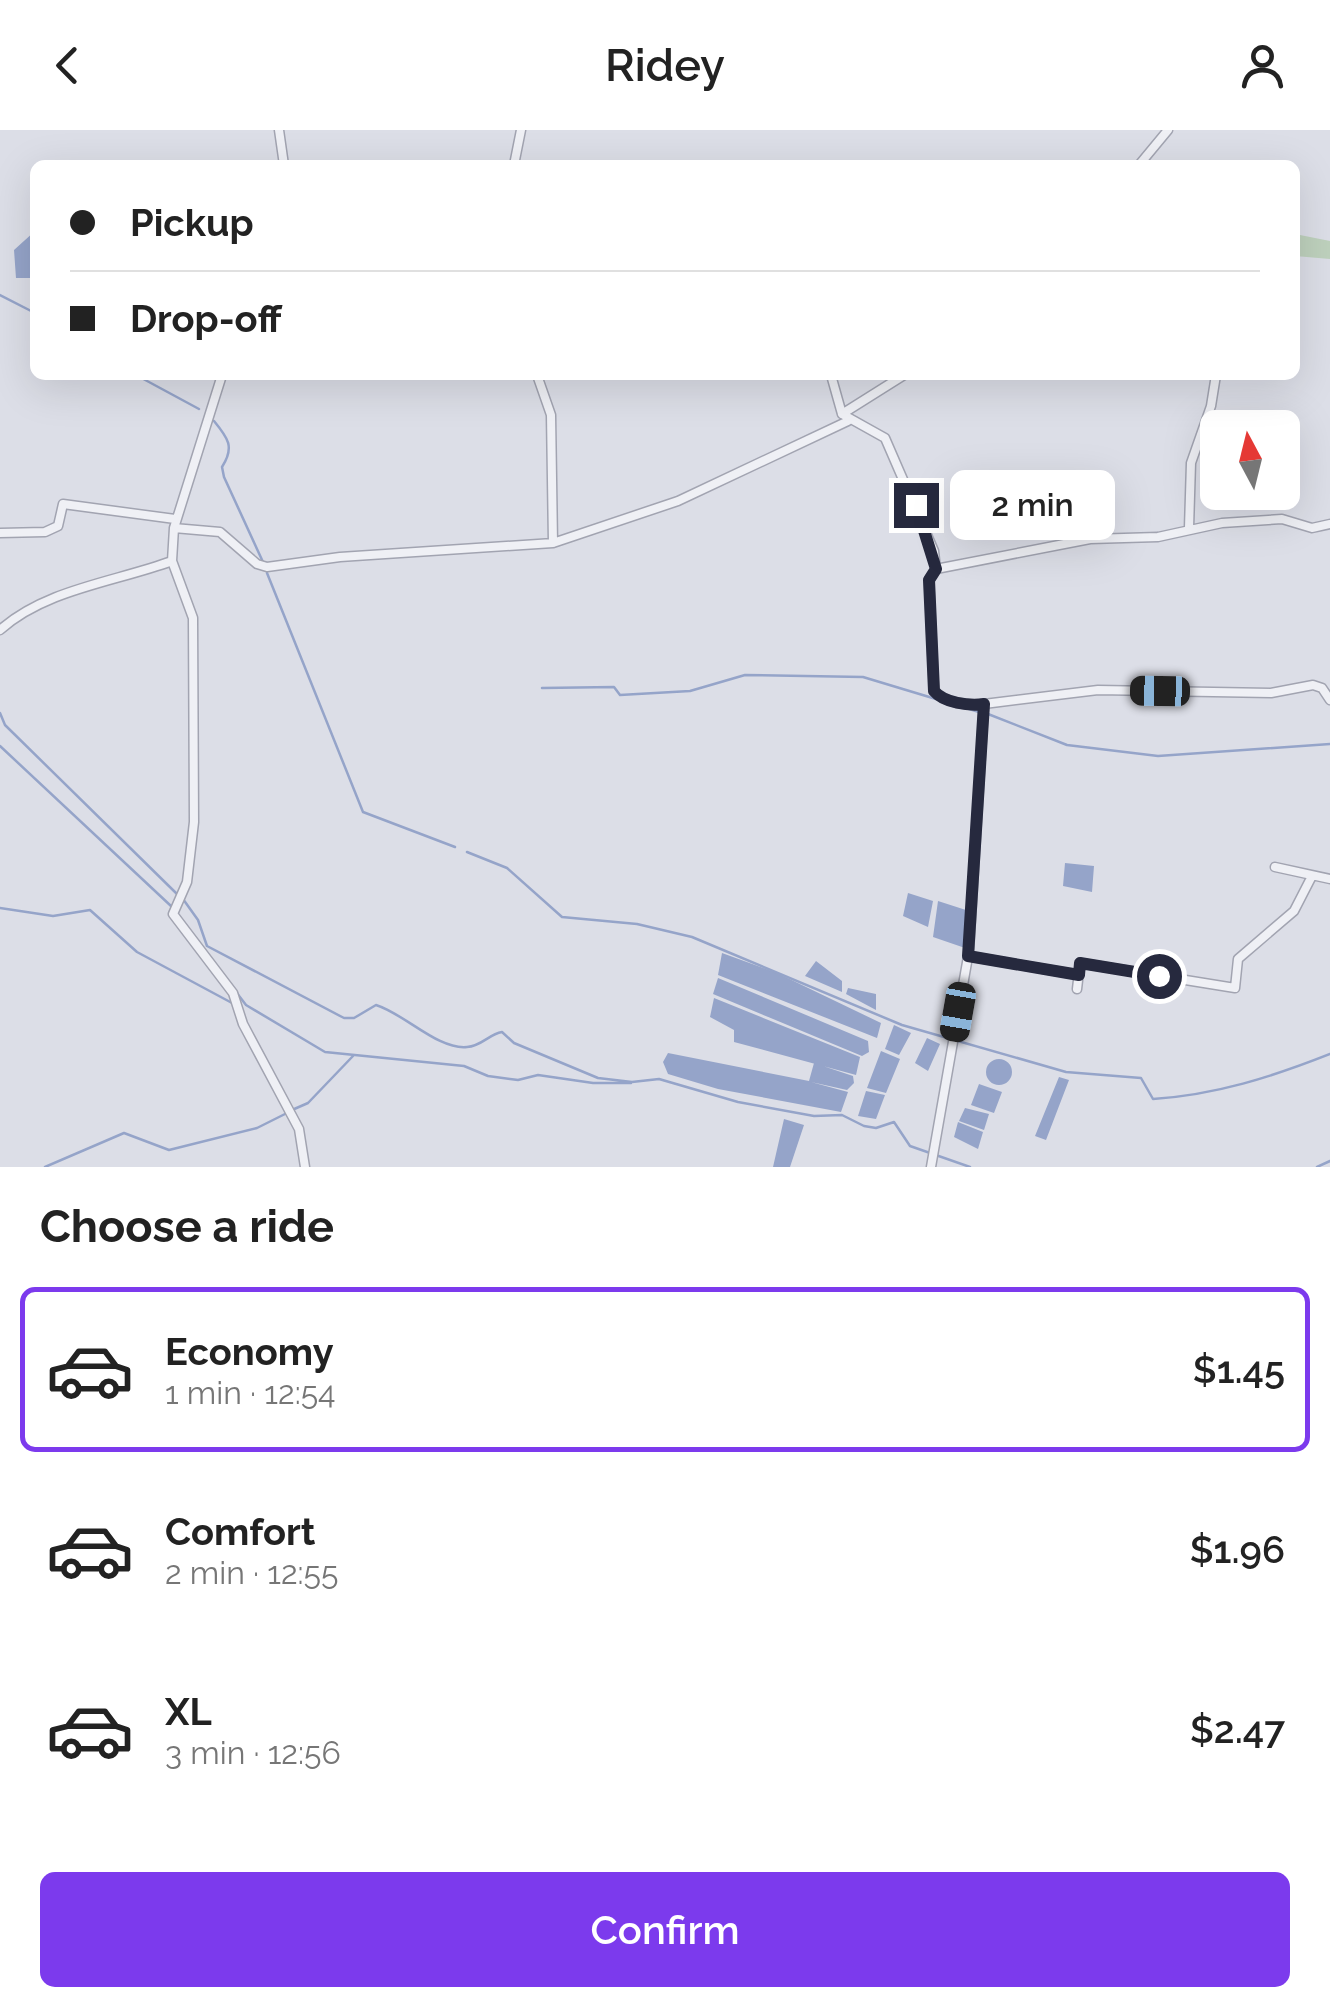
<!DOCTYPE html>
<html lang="en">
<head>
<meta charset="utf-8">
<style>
  body { margin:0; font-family:Raleway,sans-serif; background:#f6f6f6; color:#222; height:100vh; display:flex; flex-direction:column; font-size:38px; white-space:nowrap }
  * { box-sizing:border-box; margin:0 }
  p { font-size:32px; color:#767676 }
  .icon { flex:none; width:55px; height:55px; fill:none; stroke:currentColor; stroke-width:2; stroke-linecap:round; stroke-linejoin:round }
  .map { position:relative; height:1037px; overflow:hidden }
  .details { display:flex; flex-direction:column; background:#fff; flex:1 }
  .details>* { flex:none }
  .guide { position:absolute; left:30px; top:30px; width:1270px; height:220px; border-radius:15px; box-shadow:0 10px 40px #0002; display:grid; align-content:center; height:220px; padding:0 40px; background:#fff }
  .needle { width:65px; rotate:353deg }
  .fabs { position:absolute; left:1200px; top:280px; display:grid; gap:20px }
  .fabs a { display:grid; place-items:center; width:100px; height:100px; border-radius:15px; background:#fff; box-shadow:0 10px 40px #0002; font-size:50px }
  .end { position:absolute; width:45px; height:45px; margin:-22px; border:12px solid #26293e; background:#fff; box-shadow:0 0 0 5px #fff }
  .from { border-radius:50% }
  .bubble { position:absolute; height:70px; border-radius:15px; background:#fff; box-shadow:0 10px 40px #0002; font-size:32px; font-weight:600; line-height:70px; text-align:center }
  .car { position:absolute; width:30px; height:60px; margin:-30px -15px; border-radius:12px; box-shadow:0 0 8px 2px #0007; background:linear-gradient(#222 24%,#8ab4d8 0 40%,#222 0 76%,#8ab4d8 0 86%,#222 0) }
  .guide b { display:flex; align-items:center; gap:35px; height:95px; font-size:38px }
  .guide b+b { border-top:2px solid #e0e0e0 }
  .guide i { width:25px; height:25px; background:#222 }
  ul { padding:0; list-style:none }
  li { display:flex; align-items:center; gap:30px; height:165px; margin:0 20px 15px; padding:0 20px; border:5px solid transparent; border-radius:15px }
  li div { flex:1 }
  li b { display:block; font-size:38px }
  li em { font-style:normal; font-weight:600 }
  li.active { border-color:#7c3aed }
  li>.icon { width:90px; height:90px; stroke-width:1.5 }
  h2 { padding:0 40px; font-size:45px; line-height:120px }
  .button { display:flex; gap:20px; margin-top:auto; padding:20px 40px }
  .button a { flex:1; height:115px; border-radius:15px; background:#7c3aed; color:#fff; font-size:40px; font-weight:600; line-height:115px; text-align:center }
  header { display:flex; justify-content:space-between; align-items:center; height:130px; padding:0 40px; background:#fff; font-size:45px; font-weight:600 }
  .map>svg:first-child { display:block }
  .green { fill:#bed1bd }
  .water { fill:#95a4c9 }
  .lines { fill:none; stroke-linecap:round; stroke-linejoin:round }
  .stream { stroke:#95a4c9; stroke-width:2.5 }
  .minor-casing { stroke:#a2a4b1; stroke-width:11 }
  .minor { stroke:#eff0f5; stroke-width:8 }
  .route { stroke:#26293e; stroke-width:12 }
</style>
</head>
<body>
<header><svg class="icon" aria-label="back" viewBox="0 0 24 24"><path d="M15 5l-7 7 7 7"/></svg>Ridey<svg class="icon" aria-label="person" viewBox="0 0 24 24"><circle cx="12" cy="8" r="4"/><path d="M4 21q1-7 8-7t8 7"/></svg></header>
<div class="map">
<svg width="1330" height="1037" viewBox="0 0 1330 1037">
  <rect width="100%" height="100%" fill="#dcdee7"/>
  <!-- green -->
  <path class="green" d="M1295 104 1330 111V129L1295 126Z"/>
  <!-- water -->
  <path class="water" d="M35 101V148H16L14 120Z
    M1065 733 1094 736 1092 762 1063 756Z
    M908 763 933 771 928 797 903 786Z
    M938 771 969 781 965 818 933 807Z
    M722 823 777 843 881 893 877 908 718 845Z
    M816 831 842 851V862L805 846Z
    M718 848 868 911 869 922 862 926 713 864Z
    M848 858 876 864V880L846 864Z
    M714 868 860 927 856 945 734 912V900L710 887Z
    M894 895 911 903 899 925 885 919Z
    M927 908 940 914 928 941 915 933Z
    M881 921 900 929 886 963 867 958Z
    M668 923 809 951 814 933 853 946 854 953 847 960 811 952 848 962 841 982 718 959 668 944 663 932Z
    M986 942a13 13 0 1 1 26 0a13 13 0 1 1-26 0Z
    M1059 947 1069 950 1046 1010 1035 1006Z
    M979 954 1002 962 994 983 971 975Z
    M866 961 885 965 876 989 858 986Z
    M965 978 989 984 984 1000 959 991Z
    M784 989 804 995 790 1037H773Z
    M958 992 983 1002 978 1019 954 1007Z"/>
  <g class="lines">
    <!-- stream -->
    <path class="stream" d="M0 165 35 183
      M136 245 199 279
      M214 291C228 308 235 317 222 337L224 347 263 432
      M267 443 363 682 455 717
      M542 558 614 557 620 565 690 561 745 545 863 547 979 582
      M0 583 5 595 177 764
      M988 584 1067 615 1158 626 1330 614
      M0 616 171 776
      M467 722 507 738 562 787 637 794 692 807 902 895 1066 942 1141 948 1153 969C1215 965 1272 947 1330 924
      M183 769 198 790 207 816 344 888H354L376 875C405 884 438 920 467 917 482 916 489 904 502 902L514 913 598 948 632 952 659 949 738 972 814 986 842 985 864 996 876 998 894 992 910 1016 970 1037
      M0 778 53 786 90 780 137 822 232 873
      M211 829 246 875 325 922 464 936 488 946 518 950 538 945 593 953H631
      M292 980 308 973 353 926
      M45 1037 124 1003 169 1020 257 998 285 984
      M1317 1037 1330 1031"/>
    <defs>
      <path id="minor" d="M279 0 284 35
        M514 35 521 0
        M1139 35 1168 0
        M222 245 174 398 172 431 193 488 194 692 187 752 173 784 233 863 243 894 299 999 305 1037
        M537 245 551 285 553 413
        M831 245 842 284 885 308 934 421 936 439 929 450 934 561C944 573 969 576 984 574L969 821 931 1037
        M842 284 904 245
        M174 398 220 402 257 434 267 437 340 427 553 413 678 371 848 291
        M1189 398 1191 333 1211 276 1216 245
        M0 403 45 402 58 396 63 374 175 389
        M936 439 1090 409 1158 407 1222 393 1282 389 1312 398 1330 394
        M0 500C46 459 115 452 172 431
        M984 574 1098 560 1271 563 1313 555 1322 558 1330 570
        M1275 737 1330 749
        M968 826 1079 845
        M1077 859 1080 833 1235 858 1238 829 1294 781 1312 746"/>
    </defs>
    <!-- minor casing -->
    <use href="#minor" class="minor-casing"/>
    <!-- minor -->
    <use href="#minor" class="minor"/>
  </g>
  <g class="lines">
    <!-- route -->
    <path class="route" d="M916 375 936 439 929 450 934 561C944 573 969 576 984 574L968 826 1079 845 1080 833 1159 846"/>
  </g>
</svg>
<div class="fabs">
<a><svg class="needle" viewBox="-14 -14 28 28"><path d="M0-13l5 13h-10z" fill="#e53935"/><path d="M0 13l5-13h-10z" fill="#767676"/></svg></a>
</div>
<i class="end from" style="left:1159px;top:846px"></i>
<i class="end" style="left:916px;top:375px"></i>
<div class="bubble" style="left:950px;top:340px;width:165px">2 min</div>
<i class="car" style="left:1160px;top:561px;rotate:271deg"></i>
<i class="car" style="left:958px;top:882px;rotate:190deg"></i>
<div class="guide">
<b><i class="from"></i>Pickup</b>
<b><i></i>Drop-off</b>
</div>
</div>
<section class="details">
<h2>Choose a ride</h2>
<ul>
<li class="active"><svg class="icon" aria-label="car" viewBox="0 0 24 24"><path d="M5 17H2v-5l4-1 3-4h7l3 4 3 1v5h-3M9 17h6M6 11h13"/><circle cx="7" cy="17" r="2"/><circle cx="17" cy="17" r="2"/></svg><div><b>Economy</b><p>1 min · 12:54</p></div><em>$1.45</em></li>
<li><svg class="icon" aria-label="car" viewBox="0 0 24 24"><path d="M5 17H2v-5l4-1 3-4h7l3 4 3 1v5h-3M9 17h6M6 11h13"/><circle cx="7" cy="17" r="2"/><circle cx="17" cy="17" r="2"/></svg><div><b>Comfort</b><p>2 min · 12:55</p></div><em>$1.96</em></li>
<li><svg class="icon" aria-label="car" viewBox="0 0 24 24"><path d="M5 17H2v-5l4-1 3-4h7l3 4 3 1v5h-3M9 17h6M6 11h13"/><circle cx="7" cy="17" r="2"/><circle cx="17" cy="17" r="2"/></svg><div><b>XL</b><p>3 min · 12:56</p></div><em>$2.47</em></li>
</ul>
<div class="button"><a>Confirm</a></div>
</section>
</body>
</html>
